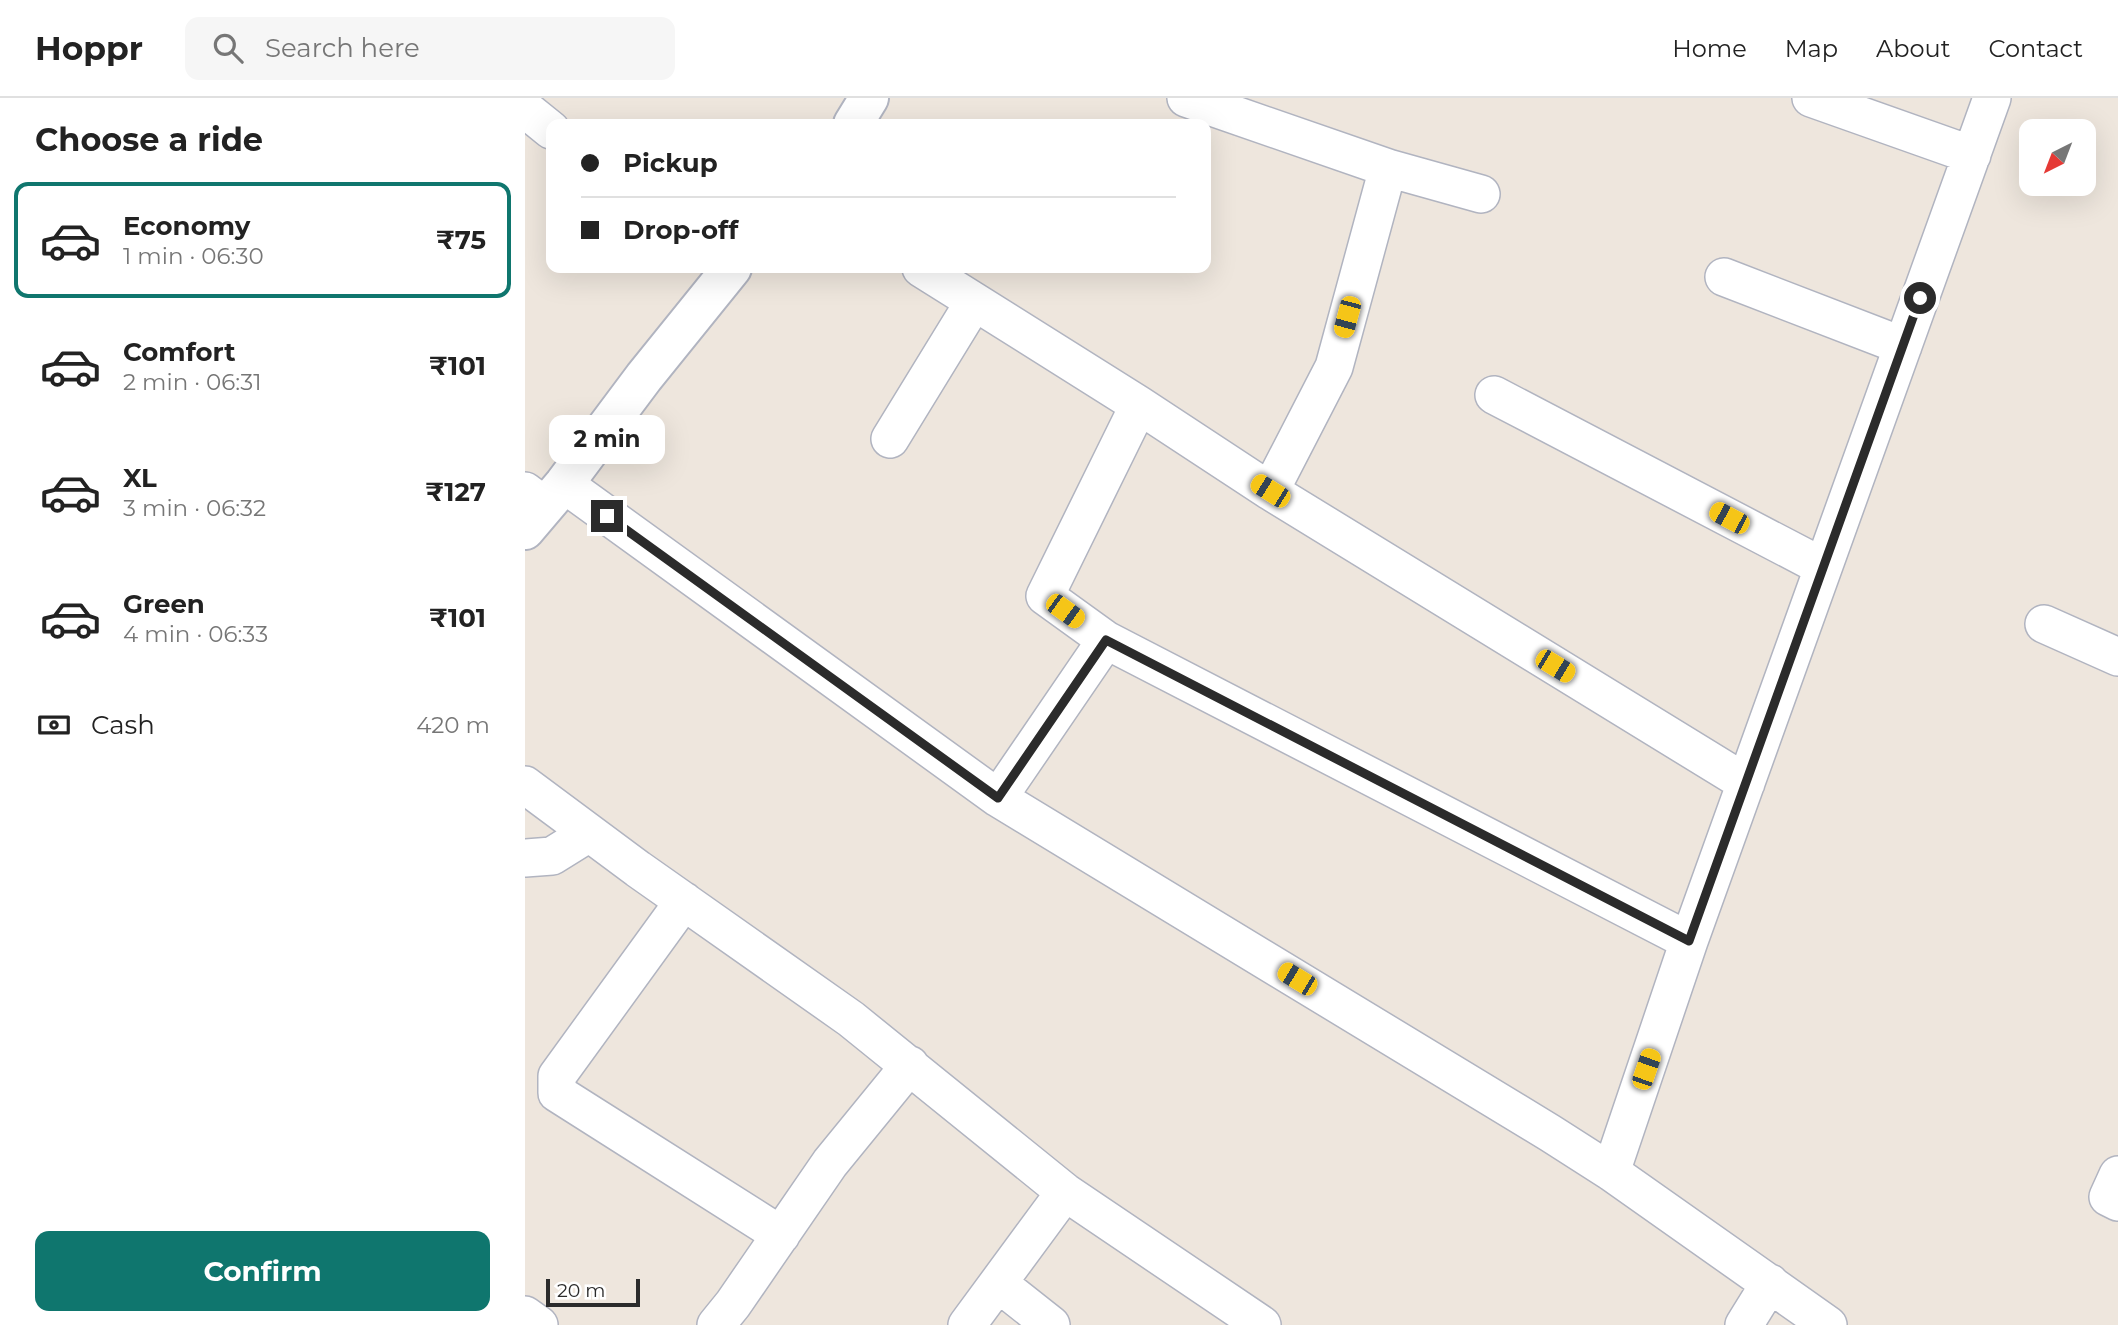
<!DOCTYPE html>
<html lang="en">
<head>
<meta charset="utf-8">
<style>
  body { margin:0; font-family:Montserrat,sans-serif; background:#f6f6f6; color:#222; height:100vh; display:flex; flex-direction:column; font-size:26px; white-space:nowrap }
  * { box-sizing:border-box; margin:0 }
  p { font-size:23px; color:#767676 }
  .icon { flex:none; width:38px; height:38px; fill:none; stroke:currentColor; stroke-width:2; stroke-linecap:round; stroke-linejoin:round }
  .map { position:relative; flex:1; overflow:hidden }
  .sheet { display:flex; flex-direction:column; background:#fff; width:525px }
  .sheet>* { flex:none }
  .guide { position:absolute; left:21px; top:21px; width:665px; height:154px; border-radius:14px; box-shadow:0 7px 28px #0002; display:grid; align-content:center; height:154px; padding:0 35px; background:#fff }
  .needle { width:46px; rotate:222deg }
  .fabs { position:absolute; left:1494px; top:21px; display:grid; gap:14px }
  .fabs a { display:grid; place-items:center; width:77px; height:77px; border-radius:14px; background:#fff; box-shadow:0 7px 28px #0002; font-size:35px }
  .scale { position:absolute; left:21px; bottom:18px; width:94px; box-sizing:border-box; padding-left:7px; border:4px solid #2b2b2b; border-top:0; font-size:19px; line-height:24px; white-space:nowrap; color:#2b2b2b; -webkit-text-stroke:5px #fff; paint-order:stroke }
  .end { position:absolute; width:32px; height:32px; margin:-16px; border:9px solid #2b2b2b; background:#fff; box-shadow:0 0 0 4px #fff }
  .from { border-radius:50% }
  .bubble { position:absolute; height:49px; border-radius:14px; background:#fff; box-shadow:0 7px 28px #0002; font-size:23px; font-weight:700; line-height:49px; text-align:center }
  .car { position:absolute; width:21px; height:42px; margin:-21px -10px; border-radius:9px; box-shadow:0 0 5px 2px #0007; background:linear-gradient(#f5c518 24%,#345 0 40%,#f5c518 0 76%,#345 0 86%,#f5c518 0) }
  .guide b { display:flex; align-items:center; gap:24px; height:66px; font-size:26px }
  .guide b+b { border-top:2px solid #e0e0e0 }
  .guide i { width:18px; height:18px; background:#222 }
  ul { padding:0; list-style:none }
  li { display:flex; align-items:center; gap:21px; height:116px; margin:0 14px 10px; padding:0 21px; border:4px solid transparent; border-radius:14px }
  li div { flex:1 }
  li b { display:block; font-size:26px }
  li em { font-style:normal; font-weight:700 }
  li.active { border-color:#0f766e }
  li>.icon { width:63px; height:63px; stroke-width:1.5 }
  h2 { padding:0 35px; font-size:32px; line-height:84px }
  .pay { display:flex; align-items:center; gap:18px; height:77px; padding:0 35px; font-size:26px }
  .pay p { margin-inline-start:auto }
  .cta { display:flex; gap:14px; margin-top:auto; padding:14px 35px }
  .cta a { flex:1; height:80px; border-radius:14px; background:#0f766e; color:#fff; font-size:28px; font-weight:700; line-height:80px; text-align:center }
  header { display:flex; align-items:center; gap:42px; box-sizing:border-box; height:98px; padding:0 35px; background:#fff; border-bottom:2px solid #e0e0e0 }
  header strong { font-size:33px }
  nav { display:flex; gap:38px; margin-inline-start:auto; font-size:24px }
  .search { width:490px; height:63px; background:#f6f6f6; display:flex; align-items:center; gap:18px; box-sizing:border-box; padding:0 24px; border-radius:14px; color:#767676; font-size:26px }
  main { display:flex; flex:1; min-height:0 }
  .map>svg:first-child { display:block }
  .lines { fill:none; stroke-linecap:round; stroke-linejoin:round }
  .minor-casing { stroke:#b1b4c0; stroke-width:40 }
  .tertiary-casing { stroke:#b1b4c0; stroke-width:42 }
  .minor { stroke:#fff; stroke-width:37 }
  .tertiary { stroke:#fff; stroke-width:38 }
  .route { stroke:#2b2b2b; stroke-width:9 }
</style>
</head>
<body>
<header>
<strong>Hoppr</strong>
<div class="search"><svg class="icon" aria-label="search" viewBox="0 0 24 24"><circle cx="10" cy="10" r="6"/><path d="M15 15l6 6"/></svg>Search here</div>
<nav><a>Home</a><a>Map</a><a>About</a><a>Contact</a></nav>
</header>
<main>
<section class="sheet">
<h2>Choose a ride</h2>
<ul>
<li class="active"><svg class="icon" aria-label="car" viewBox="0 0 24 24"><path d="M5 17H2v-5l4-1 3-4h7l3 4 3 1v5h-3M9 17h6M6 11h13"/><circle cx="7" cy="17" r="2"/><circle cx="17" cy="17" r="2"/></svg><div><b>Economy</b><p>1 min · 06:30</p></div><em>₹75</em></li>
<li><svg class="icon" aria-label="car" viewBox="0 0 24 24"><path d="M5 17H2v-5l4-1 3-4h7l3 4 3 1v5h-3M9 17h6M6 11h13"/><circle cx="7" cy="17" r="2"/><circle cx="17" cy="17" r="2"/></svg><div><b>Comfort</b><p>2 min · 06:31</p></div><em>₹101</em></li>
<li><svg class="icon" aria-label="car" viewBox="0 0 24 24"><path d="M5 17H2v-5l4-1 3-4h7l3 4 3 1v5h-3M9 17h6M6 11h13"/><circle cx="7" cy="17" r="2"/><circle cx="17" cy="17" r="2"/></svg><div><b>XL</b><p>3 min · 06:32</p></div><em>₹127</em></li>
<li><svg class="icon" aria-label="car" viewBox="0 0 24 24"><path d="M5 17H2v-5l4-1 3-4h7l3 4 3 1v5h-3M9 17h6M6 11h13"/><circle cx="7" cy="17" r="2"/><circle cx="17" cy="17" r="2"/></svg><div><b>Green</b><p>4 min · 06:33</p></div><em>₹101</em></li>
</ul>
<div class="pay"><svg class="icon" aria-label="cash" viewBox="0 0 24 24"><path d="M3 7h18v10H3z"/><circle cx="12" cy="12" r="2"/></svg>Cash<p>420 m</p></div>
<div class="cta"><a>Confirm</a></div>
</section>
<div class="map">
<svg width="1593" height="1227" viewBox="0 0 1593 1227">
  <rect width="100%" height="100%" fill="#eee6dd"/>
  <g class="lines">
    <defs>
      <path id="minor" d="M661 0 863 70 809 269 745 393
        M1286 0 1447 57
        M0 11 26 32
        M863 70 956 96
        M396 170 614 307 745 393 1221 685
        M1199 179 1378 248
        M969 297 1298 469
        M614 307 520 498 581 542 1164 843
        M365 341 449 204
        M39 386 473 700 1025 1035 1086 1074 1303 1227
        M0 393 20 408
        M1519 526 1593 559
        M0 687 113 771 326 921 540 1094 737 1227
        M473 700 581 542
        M0 760 27 758 64 735
        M159 803 32 978V995L256 1137
        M1086 1074 1164 843 1467 0
        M1593 1077 1583 1099 1593 1104
        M473 1185 526 1227
        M0 1217 14 1227
        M191 1227 208 1206 305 1065 385 967
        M442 1227 540 1094
        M1219 1227 1245 1185"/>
      <path id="tertiary" d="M328 26 344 0
        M0 432 39 386 119 279 207 170"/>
    </defs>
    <!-- minor casing -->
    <use href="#minor" class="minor-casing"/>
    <!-- tertiary casing -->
    <use href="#tertiary" class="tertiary-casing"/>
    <!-- minor -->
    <use href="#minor" class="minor"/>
    <!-- tertiary -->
    <use href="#tertiary" class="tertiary"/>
  </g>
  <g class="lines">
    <!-- route -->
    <path class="route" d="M82 418 473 700 581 542 1164 843 1395 200"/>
  </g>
</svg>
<div class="fabs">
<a><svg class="needle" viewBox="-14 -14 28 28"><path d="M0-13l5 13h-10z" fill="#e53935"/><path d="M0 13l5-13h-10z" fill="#767676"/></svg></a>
</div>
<div class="scale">20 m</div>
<i class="end from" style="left:1395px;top:200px"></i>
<i class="end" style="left:82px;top:418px"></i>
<div class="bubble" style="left:24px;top:317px;width:116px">2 min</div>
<i class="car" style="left:822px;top:219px;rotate:195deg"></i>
<i class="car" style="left:745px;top:393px;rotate:302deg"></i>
<i class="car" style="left:1204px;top:420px;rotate:298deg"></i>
<i class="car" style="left:540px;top:513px;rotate:126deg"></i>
<i class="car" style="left:1030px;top:568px;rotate:121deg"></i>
<i class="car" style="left:772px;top:881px;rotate:301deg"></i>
<i class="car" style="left:1121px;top:971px;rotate:19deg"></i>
<div class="guide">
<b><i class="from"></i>Pickup</b>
<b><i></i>Drop-off</b>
</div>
</div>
</main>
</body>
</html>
